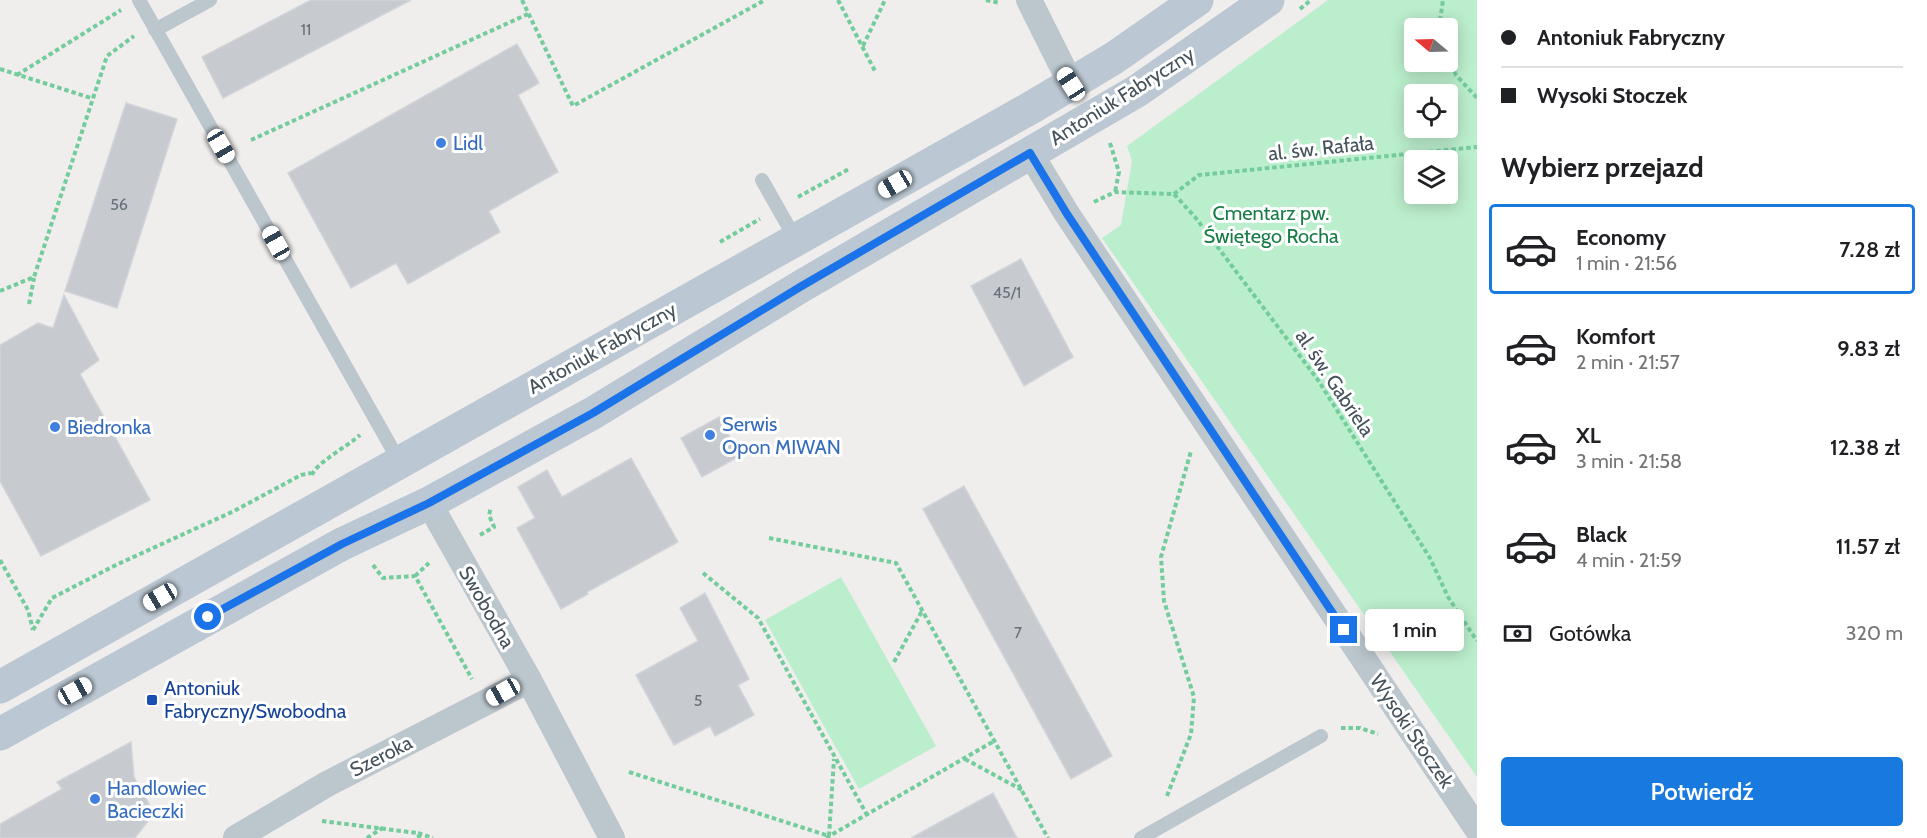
<!DOCTYPE html>
<html lang="pl">
<head>
<meta charset="utf-8">
<style>
  body { margin:0; font-family:Cabin,sans-serif; background:#f6f6f6; color:#202124; height:100vh; display:flex; flex-direction:column; font-size:22px; white-space:nowrap }
  * { box-sizing:border-box; margin:0 }
  p { font-size:20px; color:#757577 }
  .icon { flex:none; width:33px; height:33px; fill:none; stroke:currentColor; stroke-width:2; stroke-linecap:round; stroke-linejoin:round }
  .map { position:relative; flex:1; overflow:hidden }
  .sheet { display:flex; flex-direction:column; background:#fff; width:450px }
  .sheet>* { flex:none }
  .banner { display:grid; align-content:center; height:132px; padding:0 24px; background:#fff }
  .needle { width:39px; rotate:289deg }
  .controls { position:absolute; left:1404px; top:18px; display:grid; gap:12px }
  .controls a { display:grid; place-items:center; width:54px; height:54px; border-radius:6px; background:#fff; box-shadow:0 3px 15px #0003; font-size:30px }
  .end { position:absolute; width:27px; height:27px; margin:-14px; border:8px solid #1a73e8; background:#fff; box-shadow:0 0 0 3px #fff }
  .from { border-radius:50% }
  .bubble { position:absolute; height:42px; border-radius:6px; background:#fff; box-shadow:0 3px 15px #0003; font-size:20px; font-weight:600; line-height:42px; text-align:center }
  .car { position:absolute; width:18px; height:36px; margin:-18px -9px; border-radius:8px; box-shadow:0 0 4px 2px #0007; background:linear-gradient(#fff 24%,#345 0 40%,#fff 0 76%,#345 0 86%,#fff 0) }
  .banner b { display:flex; align-items:center; gap:21px; height:57px; font-size:22px }
  .banner b+b { border-top:2px solid #e0e0e0 }
  .banner i { width:15px; height:15px; background:#202124 }
  ul { padding:0; list-style:none }
  li { display:flex; align-items:center; gap:18px; height:90px; margin:0 12px 9px; padding:0 12px; border:3px solid transparent; border-radius:6px }
  li div { flex:1 }
  li b { display:block; font-size:22px }
  li em { font-style:normal; font-weight:600 }
  li.current { border-color:#1879df }
  li>.icon { width:54px; height:54px; stroke-width:1.5 }
  h2 { padding:0 24px; font-size:27px; line-height:72px }
  .pay { display:flex; align-items:center; gap:15px; height:66px; padding:0 24px; font-size:22px }
  .pay p { margin-inline-start:auto }
  .cta { display:flex; gap:12px; margin-top:auto; padding:12px 24px }
  .cta a { flex:1; height:69px; border-radius:6px; background:#1879df; color:#fff; font-size:24px; font-weight:600; line-height:69px; text-align:center }
  main { display:flex; flex:1; min-height:0 }
  .map>svg:first-child { display:block }
  .green { fill:#bec; fill-rule:evenodd }
  .building { fill:#c7cbd0; stroke:#d1d4d9; stroke-width:1.5 }
  .lines { fill:none; stroke-linecap:round; stroke-linejoin:round }
  .path { stroke:#73cc9c; stroke-width:4; stroke-dasharray:4.5 3; stroke-linecap:butt }
  .lane { stroke:#bbc6cd; stroke-width:14 }
  .street { stroke:#bbc6cd; stroke-width:26 }
  .secondary { stroke:#bbc7d2; stroke-width:33 }
  .route { stroke:#1a73e8; stroke-width:8 }
  .shop-dot { fill:#3f7fe0; stroke:#fff; stroke-width:2 }
  .transit-dot { fill:#1a4fb4; stroke:#fff; stroke-width:2 }
  .labels { text-anchor:middle; stroke-width:6; stroke-linejoin:round; paint-order:stroke }
  .number-label { font-size:16px; fill:#667078 }
  .street-label { font-size:20px; fill:#45525b; stroke:#fff }
  .shop-label { font-size:20px; fill:#366cbe; stroke:#fff; text-anchor:start }
  .park-label { font-size:20px; fill:#167c44; stroke:#fff }
  .transit-label { font-size:20px; fill:#164399; stroke:#fff; text-anchor:start }
</style>
</head>
<body>
<main>
<div class="map">
<svg width="1477" height="838" viewBox="0 0 1477 838">
  <rect width="100%" height="100%" fill="#f0eded"/>
  <!-- green -->
  <path class="green" d="M1328 0H1477V777L1102 238 1121 225 1132 161 1127 146ZM1414 28H1448V62H1414ZM1414 94H1448V128H1414ZM1414 160H1448V194H1414Z
    M841 577 936 746 859 789 765 620Z"/>
  <!-- building -->
  <path class="building" d="M311 0H411L223 98 202 57Z
    M517 44 539 83 518 95 558 172 489 211 500 232 408 284 396 263 351 288 288 173Z
    M126 103 177 119 117 308 65 291Z
    M1021 259 1073 357 1024 386 971 286Z
    M64 295 99 360 80 374 150 500 41 556 0 481V345L38 323 53 328Z
    M719 417 740 456 702 477 681 438Z
    M631 458 678 542 587 592 588 594 561 609 517 528 535 518 518 487 547 470 562 497Z
    M964 486 1112 756 1071 779 923 509Z
    M705 593 749 679 738 685 754 715 715 736 710 726 674 745 636 675 698 641 680 608Z
    M131 742 134 777 154 813 135 838H0V824L62 789 57 782Z
    M993 793 1017 838H911Z"/>
  <g class="lines">
    <!-- path -->
    <path class="path" d="M522 0 573 106 765 0
      M838 0 876 73
      M986 0 1000 3
      M1300 9 1311 0
      M1439 28 1443 0
      M863 46 885 0
      M1448 58 1456 75 1477 98
      M0 69 91 98
      M17 75 121 10
      M251 140 528 14
      M1110 143 1119 172 1115 192
      M1174 194 1199 175 1477 147
      M798 197 849 169
      M1094 202 1115 192 1174 194 1195 217 1318 380 1430 558 1448 597 1477 641
      M720 242 760 219
      M0 291 34 277 107 56 134 36
      M29 304 34 278
      M312 475C316 463 348 446 360 435
      M480 535 494 527 489 515 491 507
      M769 538 896 563 1048 838
      M0 560 28 610 33 630
      M373 565 383 578 415 576 472 679
      M703 573 758 618 867 815
      M415 576 429 563
      M33 630 52 598 116 565 234 511 301 475 311 473
      M894 662 922 611
      M1341 728H1360L1378 734
      M965 759 1022 790
      M629 772 829 836 834 759
      M1167 796 1191 734 1194 697 1164 601 1161 557 1191 451
      M322 821 417 833 420 838
      M418 833 433 838
      M367 838 384 827
      M826 838 996 740"/>
    <!-- lane -->
    <path class="lane" d="M139 0 399 461
      M155 30 210 0
      M762 180 796 240
      M1141 838 1321 736"/>
    <!-- street -->
    <path class="street" d="M1029 0 1071 84
      M1030 153 1067 214 1477 829
      M429 503 529 680 612 838
      M236 838 327 784 529 680"/>
    <!-- secondary -->
    <path class="secondary" d="M0 687 1034 106 1114 58 1197 0
      M0 734 342 544 429 503 593 413 800 287 1137 91 1268 0"/>
  </g>
  <g class="lines">
    <!-- route -->
    <path class="route" d="M208 617 342 544 429 503 593 413 800 287 1030 153 1067 214 1344 630"/>
  </g>
  <!-- markers -->
  <g class="shop-dot">
    <circle cx="441" cy="143" r="6"/>
    <circle cx="55" cy="427" r="6"/>
    <circle cx="710" cy="435" r="6"/>
    <circle cx="95" cy="799" r="6"/>
  </g>
  <rect class="transit-dot" x="146" y="694" width="12" height="12" rx="3"/>
  <g class="labels">
    <!-- number labels -->
    <g class="number-label">
      <text x="306" y="35">11</text>
      <text x="119" y="210">56</text>
      <text x="1007" y="298">45/1</text>
      <text x="1018" y="638">7</text>
      <text x="698" y="706">5</text>
    </g>
    <!-- street labels -->
    <g class="street-label">
      <text transform="translate(1122 96) rotate(-32)" y="7">Antoniuk Fabryczny</text>
      <text transform="translate(1321 148) rotate(-6)" y="7">al. św. Rafała</text>
      <text transform="translate(602 348) rotate(-29)" y="7">Antoniuk Fabryczny</text>
      <text transform="translate(1335 383) rotate(56)" y="7">al. św. Gabriela</text>
      <text transform="translate(487 607) rotate(60)" y="7">Swobodna</text>
      <text transform="translate(1412 731) rotate(56)" y="7">Wysoki Stoczek</text>
      <text transform="translate(381 756) rotate(-27)" y="7">Szeroka</text>
    </g>
    <!-- shop labels -->
    <g class="shop-label">
      <text x="453" y="150">Lidl</text>
      <text x="722" y="431">Serwis<tspan x="722" dy="23">Opon MIWAN</tspan></text>
      <text x="67" y="434">Biedronka</text>
      <text x="107" y="795">Handlowiec<tspan x="107" dy="23">Bacieczki</tspan></text>
    </g>
    <!-- park labels -->
    <g class="park-label">
      <text x="1271" y="220">Cmentarz pw.<tspan x="1271" dy="23">Świętego Rocha</tspan></text>
    </g>
    <!-- transit labels -->
    <g class="transit-label">
      <text x="164" y="695">Antoniuk<tspan x="164" dy="23">Fabryczny/Swobodna</tspan></text>
    </g>
  </g>
</svg>
<div class="controls">
<a><svg class="needle" viewBox="-14 -14 28 28"><path d="M0-13l5 13h-10z" fill="#e53935"/><path d="M0 13l5-13h-10z" fill="#757577"/></svg></a>
<a><svg class="icon" aria-label="locate" viewBox="0 0 24 24"><circle cx="12" cy="12" r="6"/><path d="M12 2v4M12 18v4M2 12h4M18 12h4"/></svg></a>
<a><svg class="icon" aria-label="layers" viewBox="0 0 24 24"><path d="M12 4l9 5-9 5-9-5zM3 14l9 5 9-5"/></svg></a>
</div>
<i class="end from" style="left:208px;top:617px"></i>
<i class="end" style="left:1344px;top:630px"></i>
<div class="bubble" style="left:1365px;top:609px;width:99px">1 min</div>
<i class="car" style="left:1071px;top:84px;rotate:327deg"></i>
<i class="car" style="left:221px;top:146px;rotate:150deg"></i>
<i class="car" style="left:895px;top:184px;rotate:240deg"></i>
<i class="car" style="left:276px;top:243px;rotate:331deg"></i>
<i class="car" style="left:160px;top:597px;rotate:240deg"></i>
<i class="car" style="left:75px;top:691px;rotate:61deg"></i>
<i class="car" style="left:503px;top:692px;rotate:241deg"></i>
</div>
<section class="sheet">
<div class="banner">
<b><i class="from"></i>Antoniuk Fabryczny</b>
<b><i></i>Wysoki Stoczek</b>
</div>
<h2>Wybierz przejazd</h2>
<ul>
<li class="current"><svg class="icon" aria-label="car" viewBox="0 0 24 24"><path d="M5 17H2v-5l4-1 3-4h7l3 4 3 1v5h-3M9 17h6M6 11h13"/><circle cx="7" cy="17" r="2"/><circle cx="17" cy="17" r="2"/></svg><div><b>Economy</b><p>1 min · 21:56</p></div><em>7.28 zł</em></li>
<li><svg class="icon" aria-label="car" viewBox="0 0 24 24"><path d="M5 17H2v-5l4-1 3-4h7l3 4 3 1v5h-3M9 17h6M6 11h13"/><circle cx="7" cy="17" r="2"/><circle cx="17" cy="17" r="2"/></svg><div><b>Komfort</b><p>2 min · 21:57</p></div><em>9.83 zł</em></li>
<li><svg class="icon" aria-label="car" viewBox="0 0 24 24"><path d="M5 17H2v-5l4-1 3-4h7l3 4 3 1v5h-3M9 17h6M6 11h13"/><circle cx="7" cy="17" r="2"/><circle cx="17" cy="17" r="2"/></svg><div><b>XL</b><p>3 min · 21:58</p></div><em>12.38 zł</em></li>
<li><svg class="icon" aria-label="car" viewBox="0 0 24 24"><path d="M5 17H2v-5l4-1 3-4h7l3 4 3 1v5h-3M9 17h6M6 11h13"/><circle cx="7" cy="17" r="2"/><circle cx="17" cy="17" r="2"/></svg><div><b>Black</b><p>4 min · 21:59</p></div><em>11.57 zł</em></li>
</ul>
<div class="pay"><svg class="icon" aria-label="cash" viewBox="0 0 24 24"><path d="M3 7h18v10H3z"/><circle cx="12" cy="12" r="2"/></svg>Gotówka<p>320 m</p></div>
<div class="cta"><a>Potwierdź</a></div>
</section>
</main>
</body>
</html>
